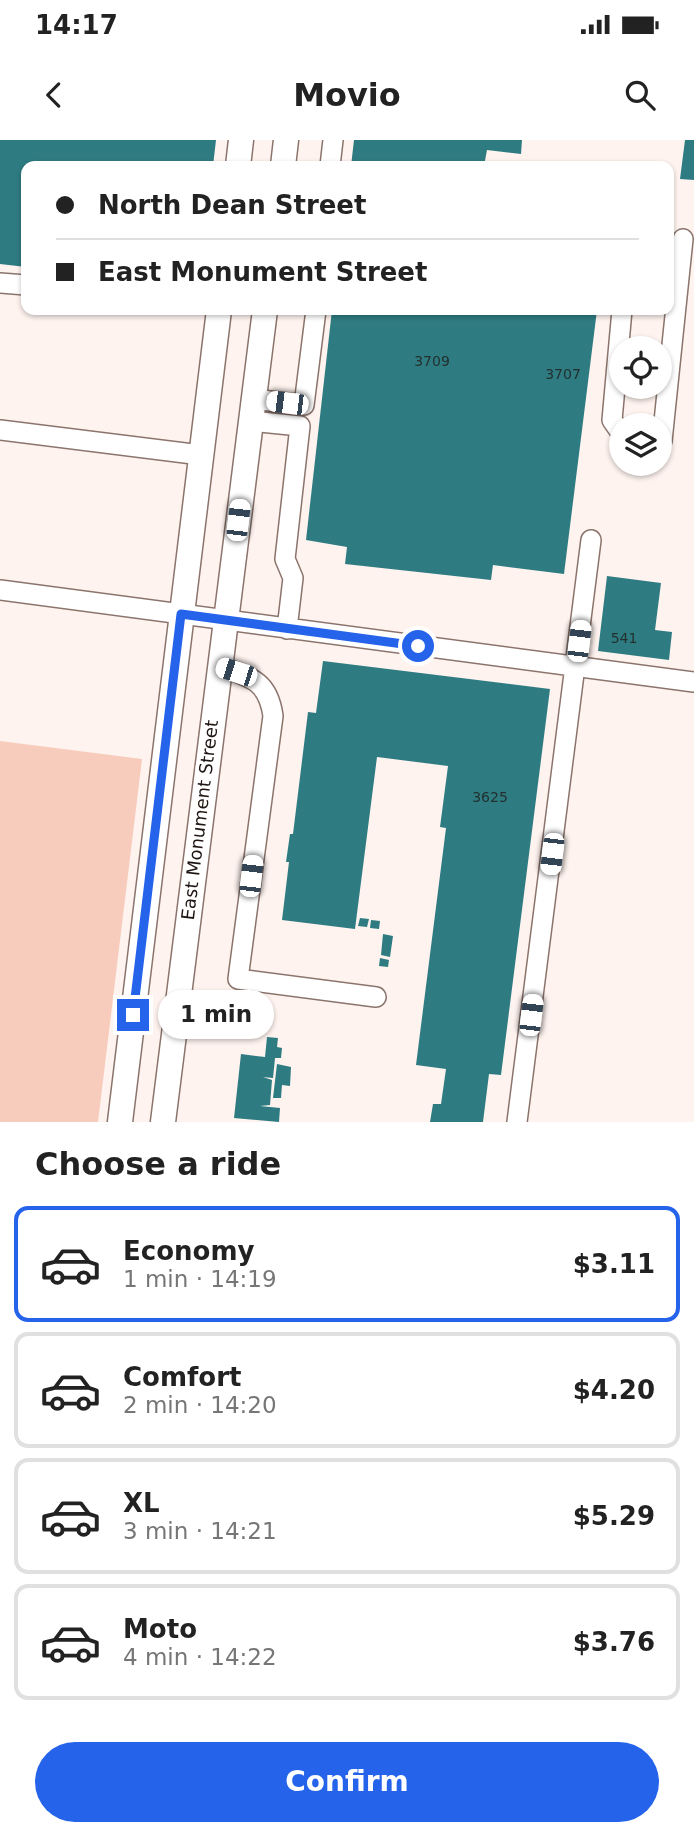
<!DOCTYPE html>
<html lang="en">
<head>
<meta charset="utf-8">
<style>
  body { margin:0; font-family:"DejaVu Sans",sans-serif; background:#f6f6f6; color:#222; height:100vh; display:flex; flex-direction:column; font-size:26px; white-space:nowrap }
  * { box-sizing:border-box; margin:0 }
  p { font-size:23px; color:#767676 }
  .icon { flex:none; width:38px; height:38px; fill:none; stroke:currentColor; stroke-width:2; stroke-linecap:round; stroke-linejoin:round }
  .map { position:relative; height:982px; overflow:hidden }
  .drawer { display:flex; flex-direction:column; background:#fff; flex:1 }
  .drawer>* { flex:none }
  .top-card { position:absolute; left:21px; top:21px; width:653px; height:154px; border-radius:14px; box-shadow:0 2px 5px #0004; display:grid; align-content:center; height:154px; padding:0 35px; background:#fff }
  .tools { position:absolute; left:609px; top:196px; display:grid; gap:14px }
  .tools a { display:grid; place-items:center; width:63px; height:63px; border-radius:50%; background:#fff; box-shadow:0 2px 5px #0004; font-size:35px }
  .end { position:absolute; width:32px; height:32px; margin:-16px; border:9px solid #2563eb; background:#fff; box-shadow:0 0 0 4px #fff }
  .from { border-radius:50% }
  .bubble { position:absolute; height:49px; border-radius:24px; background:#fff; box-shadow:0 2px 5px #0004; font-size:23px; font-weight:600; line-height:49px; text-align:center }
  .car { position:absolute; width:21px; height:42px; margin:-21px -10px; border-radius:9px; box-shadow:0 0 5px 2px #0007; background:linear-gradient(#fff 24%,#345 0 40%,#fff 0 76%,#345 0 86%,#fff 0) }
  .top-card b { display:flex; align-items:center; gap:24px; height:66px; font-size:26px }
  .top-card b+b { border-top:2px solid #e0e0e0 }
  .top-card i { width:18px; height:18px; background:#222 }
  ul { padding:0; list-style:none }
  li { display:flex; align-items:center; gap:21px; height:116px; margin:0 14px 10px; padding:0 21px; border:4px solid #e0e0e0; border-radius:14px }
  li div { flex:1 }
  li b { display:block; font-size:26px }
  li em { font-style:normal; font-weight:600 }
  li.selected { border-color:#2563eb }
  li>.icon { width:63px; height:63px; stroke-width:1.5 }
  h2 { padding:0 35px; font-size:32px; line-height:84px }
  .cta { display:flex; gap:14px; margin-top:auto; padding:14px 35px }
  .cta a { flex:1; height:80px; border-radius:42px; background:#2563eb; color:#fff; font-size:28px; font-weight:600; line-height:80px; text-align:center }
  .status { display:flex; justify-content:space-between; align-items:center; height:49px; padding:0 35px; background:#fff; direction:ltr }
  .status svg { height:19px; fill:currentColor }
  header { display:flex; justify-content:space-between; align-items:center; height:91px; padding:0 35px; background:#fff; font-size:32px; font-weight:600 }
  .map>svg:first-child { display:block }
  .green { fill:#f7ccbc }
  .building { fill:#2e7c82 }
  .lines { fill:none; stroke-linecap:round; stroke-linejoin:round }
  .minor-casing { stroke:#8b746c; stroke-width:22 }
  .major-casing { stroke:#8b746c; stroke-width:27 }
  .minor { stroke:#fff; stroke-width:19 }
  .major { stroke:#fff; stroke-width:24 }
  .route { stroke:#2563eb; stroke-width:9 }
  .labels { text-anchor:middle; stroke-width:7; stroke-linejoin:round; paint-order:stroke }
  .number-label { font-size:14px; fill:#23302f }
  .street-label { font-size:18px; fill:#1f1613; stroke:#fff }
</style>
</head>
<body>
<div class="status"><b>14:17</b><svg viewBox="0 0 49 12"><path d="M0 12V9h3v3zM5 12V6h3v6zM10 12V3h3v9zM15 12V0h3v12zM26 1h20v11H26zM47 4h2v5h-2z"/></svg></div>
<header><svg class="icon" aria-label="back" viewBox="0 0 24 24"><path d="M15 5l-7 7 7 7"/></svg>Movio<svg class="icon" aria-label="search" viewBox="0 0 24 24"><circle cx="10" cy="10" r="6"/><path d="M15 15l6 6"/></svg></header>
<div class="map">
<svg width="694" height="982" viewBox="0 0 694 982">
  <rect width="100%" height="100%" fill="#fef3ef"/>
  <!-- green -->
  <path class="green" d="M0 601 142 619 98 982H0Z"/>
  <!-- building -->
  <path class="building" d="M0 0H216L213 26H26V127L0 124Z
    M354 0H522L521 14 487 10 484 26H351Z
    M685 0H694V40L680 39Z
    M332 170H597L564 434 493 425 491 440 345 424 347 407 306 400Z
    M607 436 661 443 655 490 672 492 669 520 598 511Z
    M323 521 550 549 501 935 489 934 483 982H430L433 964H441L446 929 416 925 446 688 440 687 448 626 377 617 355 789 282 780 289 722H286L290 694H293L308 572 316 573Z
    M360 778 369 779 367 787 358 786Z
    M371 780 380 781 379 789 370 788Z
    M383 794 393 796 390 817 381 815Z
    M380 818 389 820 388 827 379 826Z
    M267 897 278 898 277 907 282 908 281 918H275L273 938 263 937 272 940 270 965 260 966 280 968 279 982 234 978 241 914 265 917Z
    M277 924 291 927 290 946 282 945 281 958H273Z"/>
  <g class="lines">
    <defs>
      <path id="minor" d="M330 26 333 0
        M0 143 26 145
        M253 259 304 265 316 170
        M250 281 300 286 285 419 293 438 287 489
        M0 290 201 315
        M621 293 612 280 622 170
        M660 301H662L683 99
        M0 450 694 542
        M219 526C250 537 268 540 273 576L238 839 376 857
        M517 982 591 400"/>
      <path id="major" d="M238 26 241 0
        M283 26 286 0
        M120 982 219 170
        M163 982 265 170"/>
    </defs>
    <!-- minor casing -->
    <use href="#minor" class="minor-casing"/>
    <!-- major casing -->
    <use href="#major" class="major-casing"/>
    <!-- minor -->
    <use href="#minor" class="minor"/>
    <!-- major -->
    <use href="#major" class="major"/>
  </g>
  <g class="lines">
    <!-- route -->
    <path class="route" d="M133 875 181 474 418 506"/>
  </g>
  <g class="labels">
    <!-- number labels -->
    <g class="number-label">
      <text x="432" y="226">3709</text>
      <text x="563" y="239">3707</text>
      <text x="624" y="503">541</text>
      <text x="490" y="662">3625</text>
    </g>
    <!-- street labels -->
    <g class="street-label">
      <text transform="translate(200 680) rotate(-83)" y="6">East Monument Street</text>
    </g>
  </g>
</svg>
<div class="tools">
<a><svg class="icon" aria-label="locate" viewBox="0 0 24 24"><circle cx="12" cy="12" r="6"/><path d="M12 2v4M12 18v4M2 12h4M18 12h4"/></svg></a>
<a><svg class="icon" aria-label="layers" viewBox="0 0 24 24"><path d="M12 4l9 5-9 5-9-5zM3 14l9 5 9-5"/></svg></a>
</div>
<i class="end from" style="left:418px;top:506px"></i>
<i class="end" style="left:133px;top:875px"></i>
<div class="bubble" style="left:158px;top:850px;width:116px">1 min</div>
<i class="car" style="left:287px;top:263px;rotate:277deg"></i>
<i class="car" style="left:238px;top:380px;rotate:7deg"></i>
<i class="car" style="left:579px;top:501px;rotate:7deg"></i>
<i class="car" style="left:236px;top:532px;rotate:288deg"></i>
<i class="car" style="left:552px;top:714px;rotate:187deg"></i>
<i class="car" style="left:251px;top:736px;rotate:7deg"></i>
<i class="car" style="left:531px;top:875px;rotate:7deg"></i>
<div class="top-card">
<b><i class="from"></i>North Dean Street</b>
<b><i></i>East Monument Street</b>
</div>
</div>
<section class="drawer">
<h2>Choose a ride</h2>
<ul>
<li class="selected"><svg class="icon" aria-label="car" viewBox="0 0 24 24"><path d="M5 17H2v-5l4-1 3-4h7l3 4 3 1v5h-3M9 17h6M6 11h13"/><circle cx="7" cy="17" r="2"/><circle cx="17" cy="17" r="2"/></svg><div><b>Economy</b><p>1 min · 14:19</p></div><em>$3.11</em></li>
<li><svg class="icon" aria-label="car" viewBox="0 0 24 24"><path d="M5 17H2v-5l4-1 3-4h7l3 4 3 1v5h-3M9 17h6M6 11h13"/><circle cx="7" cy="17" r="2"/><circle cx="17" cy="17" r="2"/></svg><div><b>Comfort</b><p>2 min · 14:20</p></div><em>$4.20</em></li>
<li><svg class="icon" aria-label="car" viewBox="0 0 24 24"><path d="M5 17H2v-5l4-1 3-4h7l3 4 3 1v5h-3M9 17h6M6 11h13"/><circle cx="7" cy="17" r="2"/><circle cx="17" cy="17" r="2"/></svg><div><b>XL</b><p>3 min · 14:21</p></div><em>$5.29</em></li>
<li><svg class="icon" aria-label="car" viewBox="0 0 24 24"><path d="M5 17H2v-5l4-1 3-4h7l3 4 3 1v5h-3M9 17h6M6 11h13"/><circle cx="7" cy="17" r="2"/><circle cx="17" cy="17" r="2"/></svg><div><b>Moto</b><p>4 min · 14:22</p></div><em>$3.76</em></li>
</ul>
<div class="cta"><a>Confirm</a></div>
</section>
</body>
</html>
